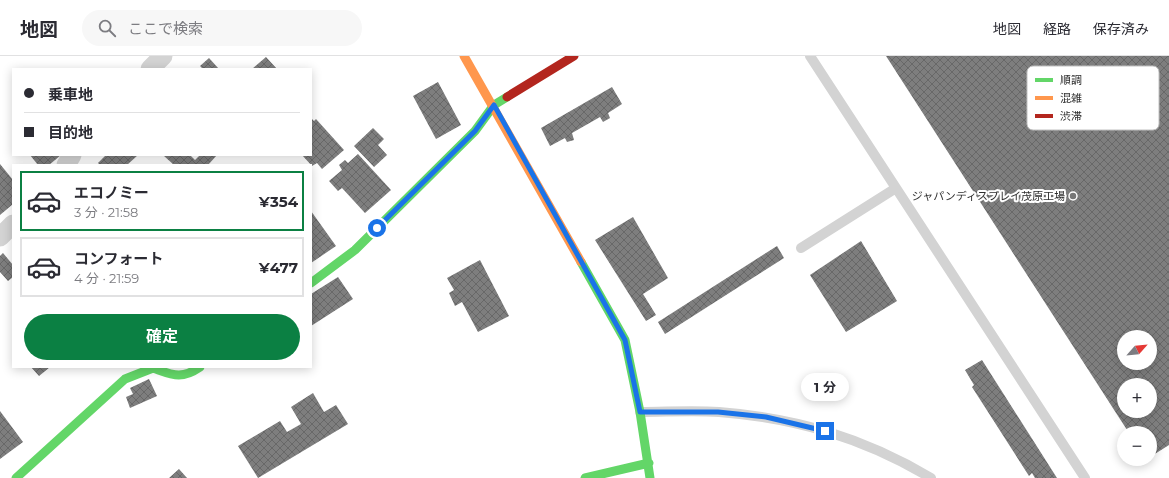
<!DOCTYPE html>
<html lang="ja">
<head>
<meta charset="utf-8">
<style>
  body { margin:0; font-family:Montserrat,"Noto Sans JP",sans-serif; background:#f7f7f7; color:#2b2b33; height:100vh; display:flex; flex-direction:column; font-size:15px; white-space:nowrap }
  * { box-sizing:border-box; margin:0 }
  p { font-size:13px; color:#7c7c81 }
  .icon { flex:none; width:22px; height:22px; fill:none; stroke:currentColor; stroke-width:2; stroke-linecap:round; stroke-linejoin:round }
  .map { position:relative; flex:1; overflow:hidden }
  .side { position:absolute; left:12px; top:108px; width:300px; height:204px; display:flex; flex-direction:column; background:#fff; border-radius:0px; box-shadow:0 2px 10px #0003 }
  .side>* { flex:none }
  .guide { position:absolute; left:12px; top:12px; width:300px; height:88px; border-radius:0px; box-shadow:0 2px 10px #0003; display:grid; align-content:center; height:88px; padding:0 12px; background:#fff }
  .needle { width:26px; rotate:63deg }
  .buttons { position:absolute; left:1117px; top:274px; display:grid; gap:8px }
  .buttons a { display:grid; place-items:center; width:40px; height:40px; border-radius:50%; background:#fff; box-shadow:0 2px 10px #0003; font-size:20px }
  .end { position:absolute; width:18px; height:18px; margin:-9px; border:5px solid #1a73e8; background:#fff; box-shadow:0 0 0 2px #fff }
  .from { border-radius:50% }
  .bubble { position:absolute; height:28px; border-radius:14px; background:#fff; box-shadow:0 2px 10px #0003; font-size:13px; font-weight:700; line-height:28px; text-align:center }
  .guide b { display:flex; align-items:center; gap:14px; height:38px; font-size:15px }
  .guide b+b { border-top:1px solid #e1e1e2 }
  .guide i { width:10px; height:10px; background:#2b2b33 }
  ul { padding:7px 0 0; list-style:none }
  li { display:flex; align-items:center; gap:12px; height:60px; margin:0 8px 6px; padding:0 4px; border:2px solid #e1e1e2; border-radius:0px }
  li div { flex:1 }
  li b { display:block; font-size:15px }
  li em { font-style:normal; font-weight:700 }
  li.current { border-color:#0b8043 }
  li>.icon { width:36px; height:36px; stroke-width:1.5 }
  .primary-button { display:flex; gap:8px; margin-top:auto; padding:8px 12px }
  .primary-button a { flex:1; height:46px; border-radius:24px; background:#0b8043; color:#fff; font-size:16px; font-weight:700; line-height:46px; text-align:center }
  header { display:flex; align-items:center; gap:24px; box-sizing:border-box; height:56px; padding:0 20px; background:#fff; border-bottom:1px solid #e1e1e2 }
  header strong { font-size:19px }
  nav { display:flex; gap:22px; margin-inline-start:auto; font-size:14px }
  .search { width:280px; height:36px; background:#f7f7f7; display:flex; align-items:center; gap:10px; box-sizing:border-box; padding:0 14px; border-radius:22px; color:#7c7c81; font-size:15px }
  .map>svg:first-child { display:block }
  .building { fill:url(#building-cross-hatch); fill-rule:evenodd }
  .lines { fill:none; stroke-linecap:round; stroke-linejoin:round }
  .lane { stroke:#d3d3d3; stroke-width:10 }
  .street { stroke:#d3d3d3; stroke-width:19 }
  .fast { stroke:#63d668; stroke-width:9 }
  .slow { stroke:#ff974d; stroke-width:9 }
  .jam { stroke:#b3261e; stroke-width:9 }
  .route { stroke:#1a73e8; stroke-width:5 }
  .poi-dot { fill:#777; stroke:#fff; stroke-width:1.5 }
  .labels { text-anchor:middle; stroke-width:4; stroke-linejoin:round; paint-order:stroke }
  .poi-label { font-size:11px; fill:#2e2e2e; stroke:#fff; text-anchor:end }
  .key { fill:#fff; stroke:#c0c0c0; stroke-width:1 }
  .key-label { font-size:11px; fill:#2e2e2e }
</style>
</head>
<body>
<header>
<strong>地図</strong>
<div class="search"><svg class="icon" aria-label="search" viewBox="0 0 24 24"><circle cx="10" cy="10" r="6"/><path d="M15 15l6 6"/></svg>ここで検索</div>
<nav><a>地図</a><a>経路</a><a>保存済み</a></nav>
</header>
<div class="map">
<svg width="1169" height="422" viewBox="0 0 1169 422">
  <defs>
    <pattern id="building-cross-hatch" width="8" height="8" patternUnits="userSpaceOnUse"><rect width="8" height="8" fill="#7e7e7e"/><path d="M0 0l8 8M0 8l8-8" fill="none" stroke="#686868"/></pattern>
  </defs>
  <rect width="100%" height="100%" fill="#fff"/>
  <!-- building -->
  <path class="building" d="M886 0H1169V389L1150 401V377H1129ZM1124 281H1150V307H1124ZM1124 329H1150V355H1124Z
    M266 1 277 13H252Z
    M209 2 219 13H203L200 10Z
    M438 26 461 69 436 83 413 40Z
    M612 31 622 48 608 57 610 62 603 66 600 61 572 77 574 84 567 86 565 82 550 90 541 72Z
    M311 62 314 65 316 63 344 94 322 113 317 107 312 110 302 99H311Z
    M373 72 384 83 378 89 387 99 374 111 354 90Z
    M358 98 391 134 365 157 342 132 338 135 329 125 342 114 339 109 345 104 348 107Z
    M30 99H61L49 109H38Z
    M106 99H138L127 109H100L98 107Z
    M163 99H190L195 104 200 99H217L208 109H174Z
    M0 108 13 124V148L0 159Z
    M311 155 336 190 311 207Z
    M633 161 668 222 643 238 656 259 646 265 595 184Z
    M861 185 897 245 846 276 810 219Z
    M777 190 784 202 665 278 658 266Z
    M3 197 13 209V221L8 225 0 216V200Z
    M480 204 509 260 478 276 462 246 455 250 449 237 454 234 447 222Z
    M338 221 353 243 311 270V238Z
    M982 304 1057 422H1035L1032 417 1029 420 972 331 974 329 965 314Z
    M31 311H50L39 320Z
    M149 323 157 340 130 352 126 341 133 338 130 332Z
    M313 337 324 356 336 349 348 368 258 422 238 390 280 365 287 376 301 368 291 351Z
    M0 355 23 386 0 403Z
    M179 413 187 422H169Z"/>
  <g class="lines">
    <!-- lane -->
    <path class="lane" d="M810 0 1085 422
      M801 192 896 132
      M640 356C666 356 693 354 719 356 797 362 864 382 931 422"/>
    <!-- street -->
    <path class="street" d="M150 13 163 0
      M66 109 72 99
      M0 181 13 168"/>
    <!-- fast -->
    <path class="fast" d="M581 206 625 284 640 356 650 422
      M311 227 355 194 475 75 494 49 507 41
      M16 422 125 323 153 312C173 319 181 324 200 311
      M585 422 649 407"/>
    <!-- slow -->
    <path class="slow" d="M464 0 581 206"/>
    <!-- jam -->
    <path class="jam" d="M507 41 574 0"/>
  </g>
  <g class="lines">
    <!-- route -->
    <path class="route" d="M377 172 475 75 494 49 625 284 640 356H718L766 361 825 375"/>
  </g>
  <!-- markers -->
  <circle class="poi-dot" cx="1073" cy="140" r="4"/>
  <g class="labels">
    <!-- poi labels -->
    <g class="poi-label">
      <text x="1065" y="144">ジャパンディスプレイ茂原工場</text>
    </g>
  </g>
  <!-- legend -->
  <rect x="1027" y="10" width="132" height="64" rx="6" class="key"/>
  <rect x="1035" y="22" width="18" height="4" fill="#63d668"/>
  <rect x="1035" y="40" width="18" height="4" fill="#ff974d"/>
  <rect x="1035" y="58" width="18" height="4" fill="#b3261e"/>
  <g class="key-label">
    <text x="1060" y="28">順調</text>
    <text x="1060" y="46">混雑</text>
    <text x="1060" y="64">渋滞</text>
  </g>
</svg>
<div class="buttons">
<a><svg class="needle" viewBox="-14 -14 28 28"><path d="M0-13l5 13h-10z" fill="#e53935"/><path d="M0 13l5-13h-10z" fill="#7c7c81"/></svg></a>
<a>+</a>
<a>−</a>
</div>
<i class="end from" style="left:377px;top:172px"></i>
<i class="end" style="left:825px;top:375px"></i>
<div class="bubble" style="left:801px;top:317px;width:48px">1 分</div>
<div class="guide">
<b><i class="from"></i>乗車地</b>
<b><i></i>目的地</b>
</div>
<section class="side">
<ul>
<li class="current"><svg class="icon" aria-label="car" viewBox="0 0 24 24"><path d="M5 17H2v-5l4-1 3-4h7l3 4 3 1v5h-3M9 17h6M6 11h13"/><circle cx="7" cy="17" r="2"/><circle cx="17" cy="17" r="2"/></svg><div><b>エコノミー</b><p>3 分 · 21:58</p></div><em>¥354</em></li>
<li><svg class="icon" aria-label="car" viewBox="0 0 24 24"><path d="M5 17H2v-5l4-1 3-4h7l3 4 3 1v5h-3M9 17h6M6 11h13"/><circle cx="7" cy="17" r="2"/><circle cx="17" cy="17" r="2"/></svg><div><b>コンフォート</b><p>4 分 · 21:59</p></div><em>¥477</em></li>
</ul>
<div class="primary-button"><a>確定</a></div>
</section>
</div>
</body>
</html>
